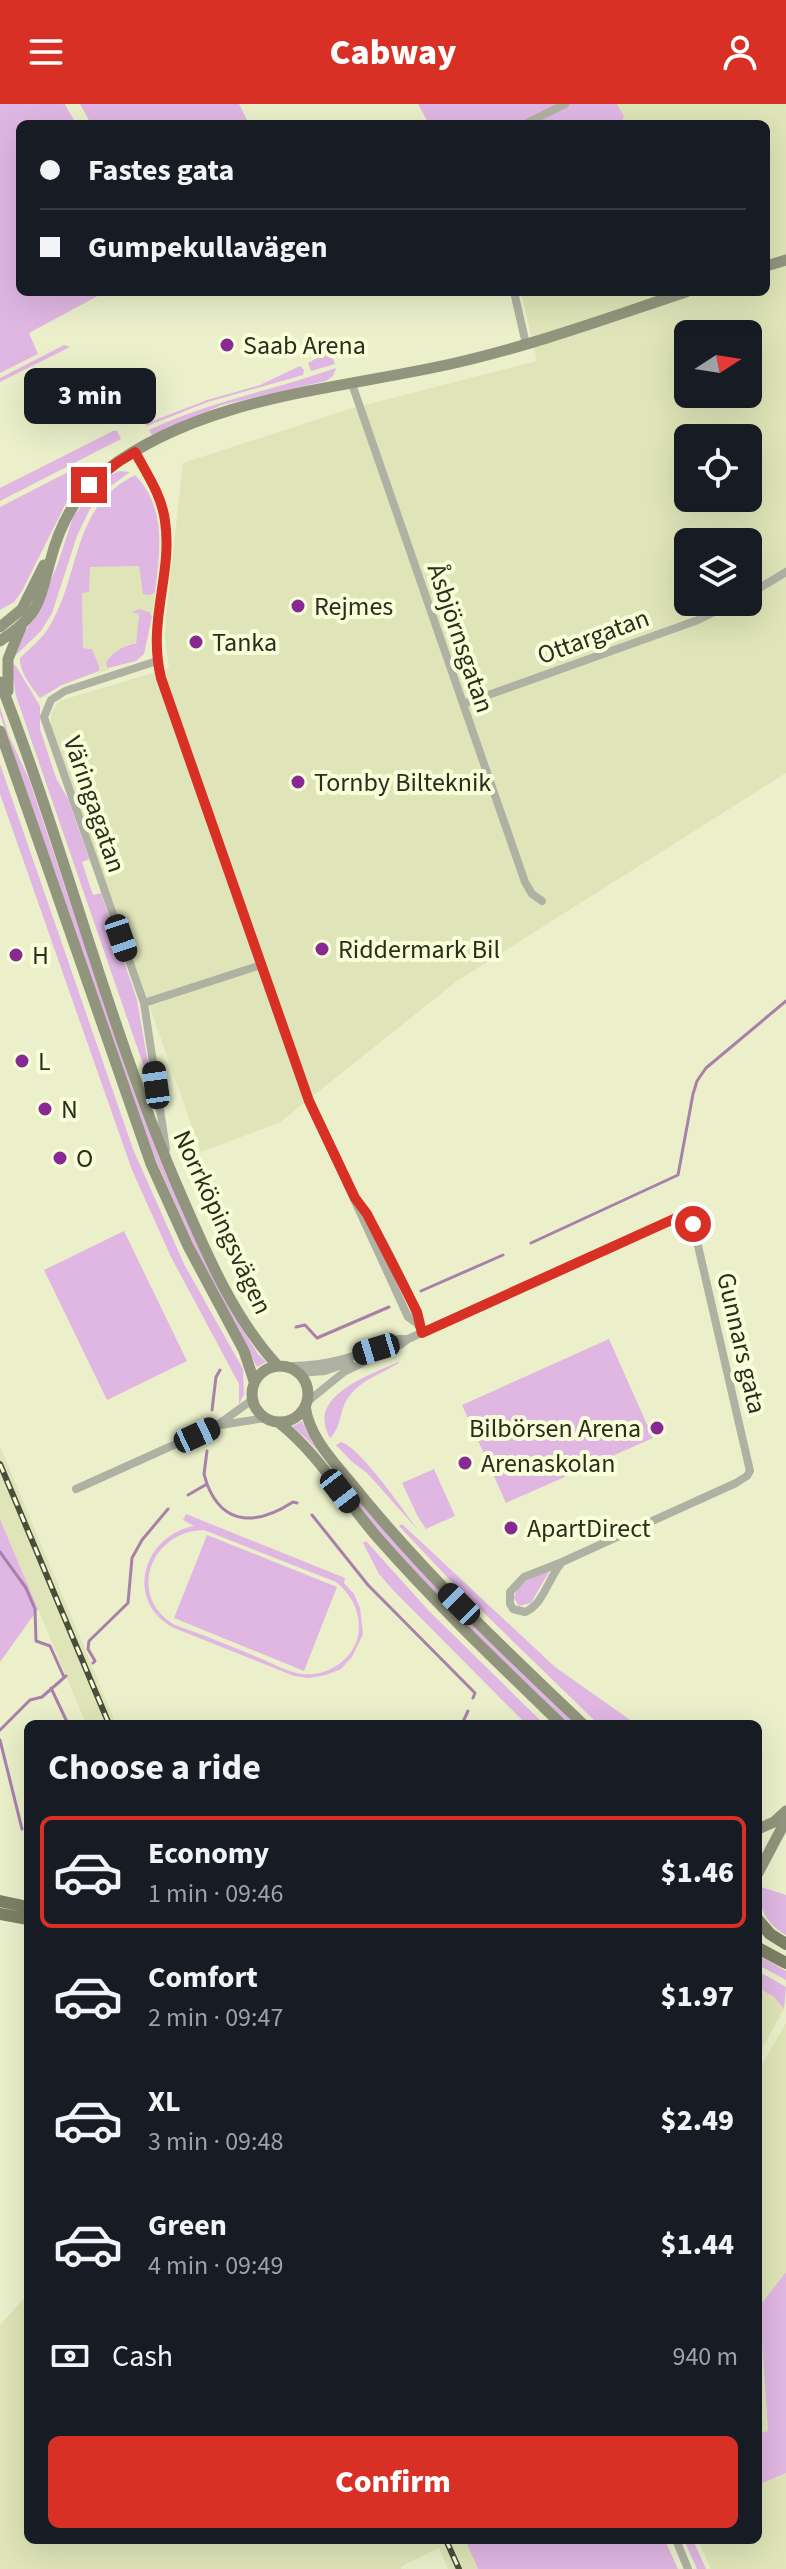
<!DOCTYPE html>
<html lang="en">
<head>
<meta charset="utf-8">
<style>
  body { margin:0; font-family:"Source Sans 3",sans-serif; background:#242831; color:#f1f3f6; height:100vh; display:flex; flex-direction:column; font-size:30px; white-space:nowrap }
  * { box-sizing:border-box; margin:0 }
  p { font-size:26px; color:#9ea1a6 }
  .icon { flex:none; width:44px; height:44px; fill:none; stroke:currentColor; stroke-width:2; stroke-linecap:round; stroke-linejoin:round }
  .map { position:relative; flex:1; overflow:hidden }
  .sheet { position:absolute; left:24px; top:1616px; width:738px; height:824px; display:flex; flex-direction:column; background:#171b24; border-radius:12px; box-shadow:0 8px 32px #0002 }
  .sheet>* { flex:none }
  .hud { position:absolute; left:16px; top:16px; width:754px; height:176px; border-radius:12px; box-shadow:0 8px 32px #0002; display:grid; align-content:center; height:176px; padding:0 24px; background:#171b24 }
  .needle { width:52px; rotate:78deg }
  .tools { position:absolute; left:674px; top:216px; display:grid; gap:16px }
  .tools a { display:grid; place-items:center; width:88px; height:88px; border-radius:12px; background:#171b24; box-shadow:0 8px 32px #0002; font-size:40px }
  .end { position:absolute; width:36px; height:36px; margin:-18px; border:10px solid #d93025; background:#fff; box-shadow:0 0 0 4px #fff }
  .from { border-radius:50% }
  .bubble { position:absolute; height:56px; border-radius:12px; background:#171b24; box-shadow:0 8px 32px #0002; font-size:26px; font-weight:800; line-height:56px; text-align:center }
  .car { position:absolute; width:24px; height:48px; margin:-24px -12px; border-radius:10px; box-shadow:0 0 6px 2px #0007; background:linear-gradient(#222 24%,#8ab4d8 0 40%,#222 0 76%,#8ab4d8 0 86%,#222 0) }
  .hud b { display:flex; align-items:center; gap:28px; height:76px; font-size:30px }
  .hud b+b { border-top:2px solid #363941 }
  .hud i { width:20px; height:20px; background:#f1f3f6 }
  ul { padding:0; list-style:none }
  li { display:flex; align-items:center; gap:24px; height:112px; margin:0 16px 12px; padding:0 8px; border:4px solid transparent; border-radius:12px }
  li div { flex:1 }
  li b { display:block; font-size:30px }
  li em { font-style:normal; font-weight:800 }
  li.selected { border-color:#d93025 }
  li>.icon { width:72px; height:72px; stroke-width:1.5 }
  h2 { padding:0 24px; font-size:36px; line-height:96px }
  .pay { display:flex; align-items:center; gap:20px; height:88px; padding:0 24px; font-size:30px }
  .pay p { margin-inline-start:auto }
  .button { display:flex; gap:16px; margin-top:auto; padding:16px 24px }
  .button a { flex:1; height:92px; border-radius:12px; background:#d93025; color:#fff; font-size:32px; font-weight:800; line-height:92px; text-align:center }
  header { display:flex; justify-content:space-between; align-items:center; height:104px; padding:0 24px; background:#d93025; color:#fff; font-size:36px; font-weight:800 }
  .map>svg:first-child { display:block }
  .built { fill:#dfe5b8; fill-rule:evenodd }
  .green { fill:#e0b7e3; fill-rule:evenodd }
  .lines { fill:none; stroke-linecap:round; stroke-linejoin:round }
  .stream { stroke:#a980a9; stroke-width:3 }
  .street { stroke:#afb1a2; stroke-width:8 }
  .secondary { stroke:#92957d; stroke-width:11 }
  .primary { stroke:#7c8064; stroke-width:12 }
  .rail-casing { stroke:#4b4d3b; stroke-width:6 }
  .rail { stroke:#f8fed8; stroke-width:3; stroke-dasharray:9; stroke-linecap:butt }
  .route { stroke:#d93025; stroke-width:10 }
  .poi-dot { fill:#882892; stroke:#f8fed8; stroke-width:3 }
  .labels { text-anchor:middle; stroke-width:8; stroke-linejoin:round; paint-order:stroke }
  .poi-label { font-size:26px; fill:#2c2d1f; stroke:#f8fed8; text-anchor:start }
  .street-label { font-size:26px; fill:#2c2d1f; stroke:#f8fed8 }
</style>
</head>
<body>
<header><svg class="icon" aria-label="menu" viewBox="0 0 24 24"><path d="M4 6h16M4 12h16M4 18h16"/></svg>Cabway<svg class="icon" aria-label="person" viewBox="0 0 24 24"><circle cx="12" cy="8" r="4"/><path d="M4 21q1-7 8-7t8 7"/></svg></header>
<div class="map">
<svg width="786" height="2465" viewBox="0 0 786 2465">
  <rect width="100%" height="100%" fill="#ebf0cb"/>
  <!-- built -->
  <path class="built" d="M617 0H786V669L457 877 279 1019 201 1048 51 624V610L59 597 169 564 165 533 166 512 183 359 349 305 537 257 521 188H766V20H622L624 12ZM688 230H748V290H688ZM688 334H748V394H688ZM688 438H748V498H688Z
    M139 462 143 490 155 488 152 513 149 508 133 506 139 509 136 540H128L109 553 108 564 110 565 96 570 99 567 90 544H83L82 488 90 463Z
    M0 1342 83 1540 116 1620H86L38 1505 0 1415Z
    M758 1884 773 1892 784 1905 758 1952Z
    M786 1919V2168L758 2204V1967Z
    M28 2190V2436H465L478 2465H448L439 2444 402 2462 401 2465H0V2221Z
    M758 2237H762L768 2328 758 2330Z
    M786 2369V2465H711L698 2436H758V2381Z"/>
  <!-- green -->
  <path class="green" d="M0 0H65L76 20H20V188H105L29 229 38 250 0 269Z
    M80 0H239L249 20H91Z
    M418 0H617L624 12 622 20H429Z
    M64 241 70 243 0 278V274Z
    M325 250 332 253 335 260 311 267 308 259Z
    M300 262 304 266 303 271 208 298 147 322 145 320 207 296 260 281Z
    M336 264 333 272 326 277 222 301 152 331 149 326C208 298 274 286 336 264Z
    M113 327H117L121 335 0 397V384Z
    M72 366 75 375 66 399 22 487 14 498 0 506V403Z
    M120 367 130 368 108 384 90 405 77 432 52 509 41 527 14 553 19 534 34 515 57 462 73 413 96 384 110 371Z
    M135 371C167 404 160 448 155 488L150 491 143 490 139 462 90 463 89 488 82 489 83 544 92 545 99 562V567L62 581 40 594C32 584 19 567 20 554 30 544 42 535 49 523 82 469 70 404 135 371Z
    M139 505 149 508 152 513 144 550 136 557 108 564 106 559C111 549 126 539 136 540L139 510 132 508Z
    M11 558 16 562 40 602V625L56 674 68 695 89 755 82 758 93 791 101 789 137 896 150 971 146 969 16 592Z
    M0 603 9 632 29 675 131 980 159 1053 201 1148 241 1223 258 1250 266 1258 257 1263 198 1151 143 1027 0 610Z
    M0 660 133 1045 184 1160 243 1265 244 1290 239 1300V1280L171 1153 132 1066 0 690Z
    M124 1127 187 1257 107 1296 44 1166Z
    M609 1235 653 1334 506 1399 462 1301Z
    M398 1258H400C382 1270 360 1276 348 1294 339 1307 342 1323 330 1334 305 1292 370 1271 398 1258Z
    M302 1317C314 1347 338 1372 358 1396 425 1476 500 1547 575 1620H568C507 1560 444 1500 386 1436 357 1404 325 1345 292 1323Z
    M341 1338C361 1344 404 1407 418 1426L367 1369 351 1357 336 1341Z
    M434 1365 455 1412 426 1425 418 1413 402 1379Z
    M186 1410 345 1474 344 1479 354 1490 360 1504 363 1530 352 1553 341 1565 326 1571 309 1574 294 1572 174 1524C124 1498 142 1432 194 1422L183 1416ZM204 1426 336 1478C352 1491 362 1510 358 1532 353 1556 327 1573 302 1570 288 1568 274 1560 262 1555 233 1543 204 1531 175 1521 126 1493 150 1427 204 1426Z
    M0 1415 38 1505 0 1558Z
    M402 1420 555 1563 636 1620H598L448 1474 399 1422Z
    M207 1431 337 1483 304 1567 174 1514Z
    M366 1437 429 1507 544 1620H526L393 1486 379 1470 363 1439Z
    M550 1466 531 1499 519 1502 514 1494C518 1477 535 1472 550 1466Z
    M761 1783 786 1791V1831C768 1821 757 1805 761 1783Z
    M758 1851 786 1867V1876L758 1861Z
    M758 1867 786 1883 784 1905 773 1892 758 1884Z
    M786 2168V2369L758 2381V2330L768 2327 762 2238 758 2237V2204Z
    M465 2436H665L678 2465H478Z
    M684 2436H693L706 2465H697Z"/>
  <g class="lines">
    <!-- stream -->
    <path class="stream" d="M531 1139 678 1071 693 990 697 977 706 964 786 897
      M421 1187 503 1151
      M296 1223 305 1221 317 1234 389 1203
      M212 1306 216 1273 220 1266
      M207 1380C224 1424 259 1420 293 1398L297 1399
      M188 1391 207 1380 204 1370 207 1347
      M312 1411 368 1481 475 1589 473 1594
      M0 1448 26 1484 35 1505 36 1537 50 1542 64 1573
      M93 1559 95 1557 88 1545 89 1537 128 1499 132 1454 142 1436 168 1405
      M51 1584 68 1620
      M462 1620 468 1607
      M0 1626 30 1596 42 1593 66 1572
      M0 1636 22 1725"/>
    <!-- street -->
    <path class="street" d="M525 20 565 0
      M514 188 526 240
      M352 280 525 778 532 790 542 797
      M135 348C147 370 162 392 165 417 173 470 147 516 161 574L309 997 408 1213 418 1220
      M748 491 786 468
      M157 557 65 587 51 596 44 613 144 899 166 1045
      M463 600 698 516 735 498
      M144 899 261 861
      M360 1101C377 1124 415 1195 418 1221
      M287 1262C326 1263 362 1251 398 1235H406
      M300 1269 325 1267 350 1258
      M307 1298 344 1268 400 1241 408 1235 676 1114 689 1116 693 1120 750 1367 747 1372 736 1379 562 1458 524 1473 510 1488V1500L513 1505 525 1508C544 1500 548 1474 562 1458
      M221 1321 265 1314
      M76 1385 216 1322 252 1296
      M676 2436 688 2465"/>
    <!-- secondary -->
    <path class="secondary" d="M766 162 786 156
      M0 523 22 505 44 461
      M0 537C12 529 23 521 32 509 42 494 45 475 50 458 59 422 75 390 105 367 205 291 337 286 455 259 534 241 610 213 686 188
      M0 578C66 747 109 926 182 1093 207 1151 234 1214 277 1261
      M8 587V555L21 523
      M0 627 151 1060 188 1142 244 1247 254 1277
      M252 1290a28 28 0 1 1 56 0a28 28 0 1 1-56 0Z
      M305 1302C310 1337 339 1363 360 1390 428 1473 505 1546 583 1620
      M278 1318C319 1350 344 1395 377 1433 435 1499 498 1559 561 1620
      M758 1725 774 1718 786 1707
      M758 1769 786 1716"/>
    <!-- primary -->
    <path class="primary" d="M0 1797 28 1803
      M0 1810 28 1815
      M758 1816 770 1830 786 1840
      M758 1844 786 1859"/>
    <defs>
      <path id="rail" d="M0 1360 109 1620
        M446 2436 459 2465"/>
    </defs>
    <!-- rail casing -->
    <use href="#rail" class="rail-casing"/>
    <!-- rail -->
    <use href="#rail" class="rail"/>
  </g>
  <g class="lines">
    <!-- route -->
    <path class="route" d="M89 381 118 358 135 348C147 370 162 392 165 417 173 470 147 516 161 574L309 997 355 1094 367 1110 405 1184 417 1208 422 1229 676 1114H683L693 1120"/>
  </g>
  <!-- markers -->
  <g class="poi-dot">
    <circle cx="227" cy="241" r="8"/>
    <circle cx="298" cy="502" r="8"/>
    <circle cx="196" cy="538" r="8"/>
    <circle cx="298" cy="678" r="8"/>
    <circle cx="322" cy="845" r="8"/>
    <circle cx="16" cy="851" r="8"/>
    <circle cx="22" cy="957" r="8"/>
    <circle cx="45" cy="1005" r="8"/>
    <circle cx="60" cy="1054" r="8"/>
    <circle cx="657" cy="1324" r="8"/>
    <circle cx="465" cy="1359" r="8"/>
    <circle cx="511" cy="1424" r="8"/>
  </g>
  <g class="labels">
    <!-- poi labels -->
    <g class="poi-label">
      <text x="243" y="250">Saab Arena</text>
      <text x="314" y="511">Rejmes</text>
      <text x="212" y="547">Tanka</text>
      <text x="314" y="687">Tornby Bilteknik</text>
      <text x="338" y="854">Riddermark Bil</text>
      <text x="32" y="860">H</text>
      <text x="38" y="966">L</text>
      <text x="61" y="1014">N</text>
      <text x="76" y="1063">O</text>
      <text x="641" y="1333" text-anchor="end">Bilbörsen Arena</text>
      <text x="481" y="1368">Arenaskolan</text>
      <text x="527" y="1433">ApartDirect</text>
    </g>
    <!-- street labels -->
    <g class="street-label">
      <text transform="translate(593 532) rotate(-20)" y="9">Ottargatan</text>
      <text transform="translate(461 534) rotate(71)" y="9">Åsbjörnsgatan</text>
      <text transform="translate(95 700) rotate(71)" y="9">Väringagatan</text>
      <text transform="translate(223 1118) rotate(65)" y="9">Norrköpingsvägen</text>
      <text transform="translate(742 1239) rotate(77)" y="9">Gunnars gata</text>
    </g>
  </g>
</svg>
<div class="tools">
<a><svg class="needle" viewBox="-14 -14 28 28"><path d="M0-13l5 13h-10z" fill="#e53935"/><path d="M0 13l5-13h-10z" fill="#9ea1a6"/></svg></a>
<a><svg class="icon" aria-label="locate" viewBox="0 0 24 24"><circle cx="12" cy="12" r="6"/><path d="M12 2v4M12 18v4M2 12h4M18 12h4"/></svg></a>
<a><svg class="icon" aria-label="layers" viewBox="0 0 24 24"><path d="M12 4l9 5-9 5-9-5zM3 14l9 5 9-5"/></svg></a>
</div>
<i class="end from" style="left:693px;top:1120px"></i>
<i class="end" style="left:89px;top:381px"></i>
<div class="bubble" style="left:24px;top:264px;width:132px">3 min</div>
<i class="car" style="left:121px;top:834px;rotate:161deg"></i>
<i class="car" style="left:156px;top:981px;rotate:352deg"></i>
<i class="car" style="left:376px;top:1245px;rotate:253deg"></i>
<i class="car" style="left:197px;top:1331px;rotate:65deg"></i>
<i class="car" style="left:340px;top:1387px;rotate:142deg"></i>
<i class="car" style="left:459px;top:1500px;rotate:315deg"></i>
<div class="hud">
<b><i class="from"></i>Fastes gata</b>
<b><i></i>Gumpekullavägen</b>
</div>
<section class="sheet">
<h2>Choose a ride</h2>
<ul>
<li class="selected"><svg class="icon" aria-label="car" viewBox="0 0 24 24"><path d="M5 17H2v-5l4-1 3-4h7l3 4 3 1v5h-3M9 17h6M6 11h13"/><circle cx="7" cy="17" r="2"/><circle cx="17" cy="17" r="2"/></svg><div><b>Economy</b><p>1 min · 09:46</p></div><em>$1.46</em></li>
<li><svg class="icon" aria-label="car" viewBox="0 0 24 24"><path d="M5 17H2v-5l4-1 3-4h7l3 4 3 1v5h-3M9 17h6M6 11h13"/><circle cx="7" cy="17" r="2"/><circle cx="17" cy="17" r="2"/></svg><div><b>Comfort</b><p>2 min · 09:47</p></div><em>$1.97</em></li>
<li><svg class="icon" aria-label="car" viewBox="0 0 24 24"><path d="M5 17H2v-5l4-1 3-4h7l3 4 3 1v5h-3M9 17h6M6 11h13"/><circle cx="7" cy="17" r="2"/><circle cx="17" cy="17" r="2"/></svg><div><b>XL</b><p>3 min · 09:48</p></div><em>$2.49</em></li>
<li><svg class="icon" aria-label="car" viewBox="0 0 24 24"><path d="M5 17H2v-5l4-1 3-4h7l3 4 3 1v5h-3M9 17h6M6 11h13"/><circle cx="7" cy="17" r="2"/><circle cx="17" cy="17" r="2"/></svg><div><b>Green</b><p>4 min · 09:49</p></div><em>$1.44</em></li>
</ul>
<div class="pay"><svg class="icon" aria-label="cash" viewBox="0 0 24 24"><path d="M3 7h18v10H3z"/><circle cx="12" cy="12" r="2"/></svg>Cash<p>940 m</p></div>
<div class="button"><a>Confirm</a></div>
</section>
</div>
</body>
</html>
